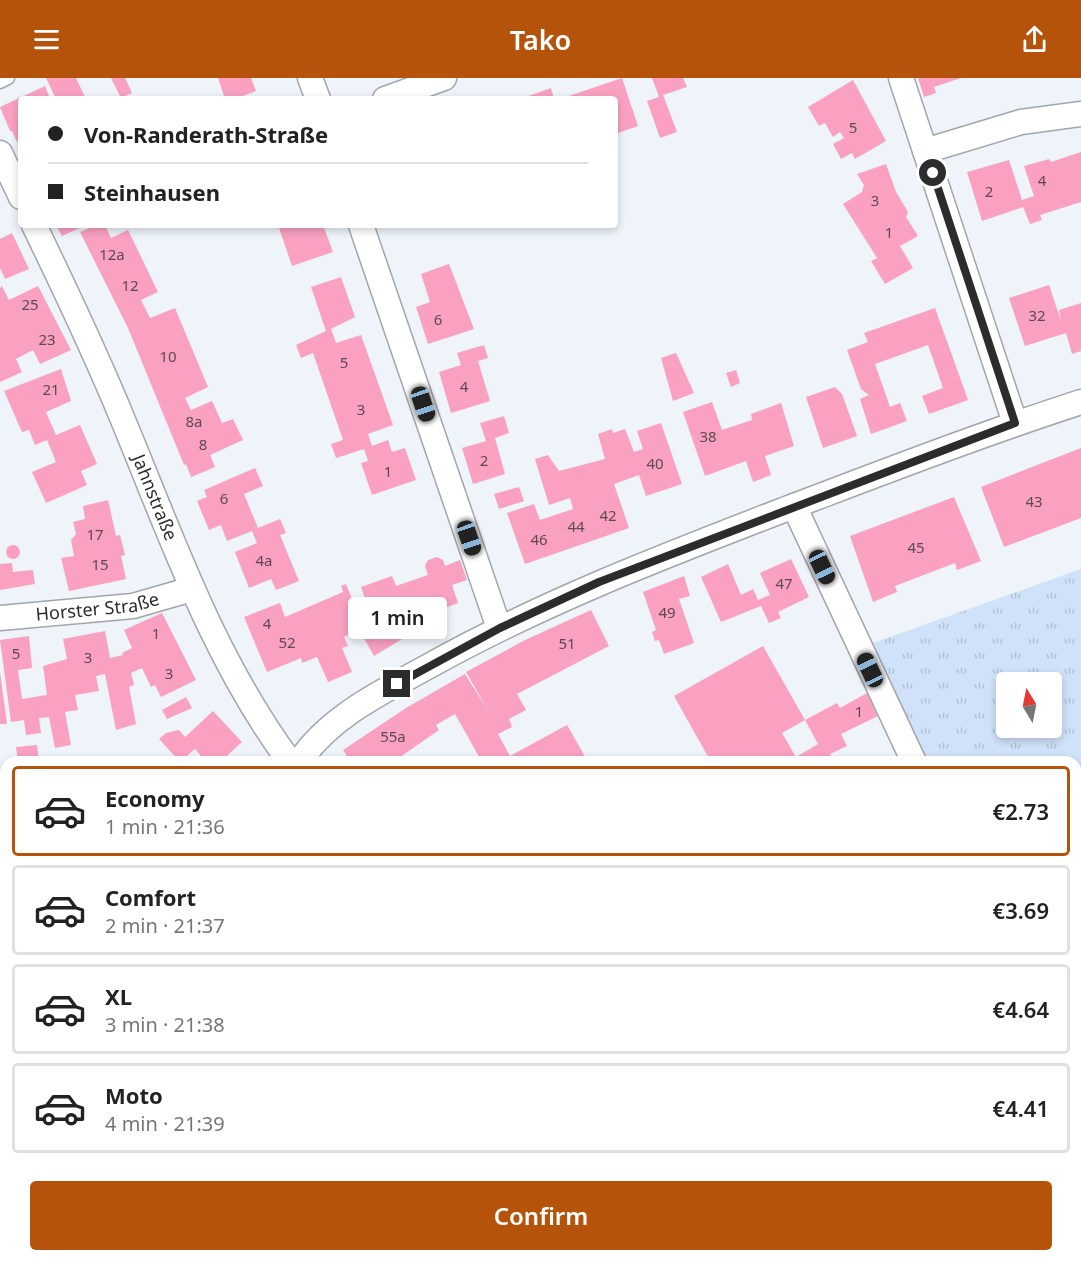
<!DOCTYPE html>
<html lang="en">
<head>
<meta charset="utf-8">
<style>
  body { margin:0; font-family:"Noto Sans",sans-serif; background:#f6f6f6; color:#222; height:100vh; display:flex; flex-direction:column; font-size:22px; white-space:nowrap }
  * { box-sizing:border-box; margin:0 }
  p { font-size:20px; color:#767676 }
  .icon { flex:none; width:33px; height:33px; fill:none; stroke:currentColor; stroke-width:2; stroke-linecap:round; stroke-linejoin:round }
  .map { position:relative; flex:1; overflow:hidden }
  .details { position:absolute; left:0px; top:678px; width:1082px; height:506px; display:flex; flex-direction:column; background:#fff; border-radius:18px 18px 0 0; box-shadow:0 3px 9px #0003 }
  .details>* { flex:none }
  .guide { position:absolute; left:18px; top:18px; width:600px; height:132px; border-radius:6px; box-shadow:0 3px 9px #0003; display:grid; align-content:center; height:132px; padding:0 30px; background:#fff }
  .needle { width:39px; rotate:350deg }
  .fabs { position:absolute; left:996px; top:594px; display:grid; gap:12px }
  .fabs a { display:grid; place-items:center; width:66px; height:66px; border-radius:6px; background:#fff; box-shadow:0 3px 9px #0003; font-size:30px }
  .end { position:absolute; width:27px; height:27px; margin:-14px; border:8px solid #2a2c2e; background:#fff; box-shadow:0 0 0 3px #fff }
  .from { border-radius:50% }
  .bubble { position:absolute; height:42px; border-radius:6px; background:#fff; box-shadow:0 3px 9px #0003; font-size:20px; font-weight:600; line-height:42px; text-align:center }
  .car { position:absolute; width:18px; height:36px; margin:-18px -9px; border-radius:8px; box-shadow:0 0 4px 2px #0007; background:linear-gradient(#222 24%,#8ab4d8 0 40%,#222 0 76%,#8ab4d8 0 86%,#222 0) }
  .guide b { display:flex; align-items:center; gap:21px; height:57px; font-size:22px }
  .guide b+b { border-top:2px solid #e0e0e0 }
  .guide i { width:15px; height:15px; background:#222 }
  ul { padding:10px 0 0; list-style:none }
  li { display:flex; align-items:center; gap:18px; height:90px; margin:0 12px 9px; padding:0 18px; border:3px solid #e0e0e0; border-radius:6px }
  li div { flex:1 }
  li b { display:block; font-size:22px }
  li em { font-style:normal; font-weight:600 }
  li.active { border-color:#b45309 }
  li>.icon { width:54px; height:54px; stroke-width:1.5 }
  .cta { display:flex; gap:12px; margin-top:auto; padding:12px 30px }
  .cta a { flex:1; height:69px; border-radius:6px; background:#b45309; color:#fff; font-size:24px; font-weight:600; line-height:69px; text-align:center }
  header { display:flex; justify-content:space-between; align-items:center; height:78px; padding:0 30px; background:#b45309; color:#fff; font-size:27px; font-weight:600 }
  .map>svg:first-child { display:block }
  .grass { fill:url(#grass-tufts); fill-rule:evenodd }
  .building { fill:#faa1c2 }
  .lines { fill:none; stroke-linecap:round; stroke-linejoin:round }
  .service-casing { stroke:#a2a6ac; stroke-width:15 }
  .minor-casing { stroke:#a2a6ac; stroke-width:27 }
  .service { stroke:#fff; stroke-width:12 }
  .minor { stroke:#fff; stroke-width:24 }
  .route { stroke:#2a2c2e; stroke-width:8 }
  .labels { text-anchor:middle; stroke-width:4.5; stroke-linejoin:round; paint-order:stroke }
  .number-label { font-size:15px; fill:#5e4953 }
  .street-label { font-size:18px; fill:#2a2c2e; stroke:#eef4fa }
</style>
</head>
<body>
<header><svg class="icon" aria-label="menu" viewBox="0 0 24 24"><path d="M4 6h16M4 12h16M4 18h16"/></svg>Tako<svg class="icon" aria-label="share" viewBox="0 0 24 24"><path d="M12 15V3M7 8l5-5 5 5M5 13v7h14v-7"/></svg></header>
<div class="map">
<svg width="1081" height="1183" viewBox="0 0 1081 1183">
  <defs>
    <pattern id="grass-tufts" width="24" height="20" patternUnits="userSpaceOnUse" patternTransform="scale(1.5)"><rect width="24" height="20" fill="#cfe2f9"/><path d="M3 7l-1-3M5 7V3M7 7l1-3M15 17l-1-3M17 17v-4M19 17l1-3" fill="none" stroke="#b2c2d6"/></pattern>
  </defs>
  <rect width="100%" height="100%" fill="#eef4fa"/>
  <!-- grass -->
  <path class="grass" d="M1081 491V740L1076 742V684H927L873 565ZM1006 604H1052V650H1006Z"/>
  <!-- building -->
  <path class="building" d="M46 0H76L86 21H56Z
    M111 0H125L132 15 121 20Z
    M218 0H251L256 13 235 21H225Z
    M622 0 638 48 615 56V21H560Z
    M652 0H683L687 9 663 17 677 54 660 60 647 23 659 19Z
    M918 0H961L934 9 936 15 924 19Z
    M853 2 886 63 855 81 852 75 841 81 833 66 844 60 840 54 833 59 825 45 819 48 808 29Z
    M45 8 50 21H21V62L17 64 12 53H10L0 29Z
    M551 10 554 21H520Z
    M1081 74V124L1040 137 1042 142 1030 146 1023 129 982 143 967 94 1009 82 1022 122 1034 118 1024 88 1049 81 1051 84Z
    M886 86 896 114 908 134 906 139 918 158 900 168 913 190 885 206 871 183 877 180 843 126 862 114 864 107 857 96Z
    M56 147H86L62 158Z
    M97 147H105L111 160 128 152 158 214 141 222 150 240 175 230 208 309 185 320 191 332 212 323 222 345 233 341 243 362 210 377 215 389 191 399 186 386 184 387 128 250 80 154Z
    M278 147H323L333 174 292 188Z
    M12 155 29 191 5 201 0 190V161Z
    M449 186 474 251 428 266 416 229 430 224 421 196Z
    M341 199 355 239 331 251 336 265 361 257 393 347 368 356 372 368 388 362 392 374 405 370 416 402 372 417 361 385 368 383 364 371 336 380 331 366 343 362 313 275 301 280 296 267 326 253 311 209Z
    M1049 207 1061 243 1059 232 1081 225V273L1072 276 1066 255 1025 268 1009 220Z
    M2 208 9 222 38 208 71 272 40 286 33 272 16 281 22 294 0 304V210Z
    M935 230 968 322 929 336 922 318 943 310 928 267 875 286 890 329 900 325 907 343 871 356 860 321 869 317 861 311 847 272 868 264 864 255Z
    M484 267 488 280 478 283 490 323 451 335 439 294 461 287 457 275Z
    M676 275 694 315 673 323 661 280Z
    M61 291 71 323 46 334 56 357 80 347 97 386 81 393 87 407 46 425 32 394 56 384 47 362 35 367 29 352 22 354 4 313Z
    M736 292 740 305 731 309 726 295Z
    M835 309 842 316 857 358 823 370 806 319Z
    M712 324 722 352 752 342 751 336 781 325 794 368 765 378 771 397 753 404 746 383 705 398 683 334Z
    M504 338 509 355 495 360 505 396 473 406 462 370 486 363 480 345Z
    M661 345 682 406 646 418 639 397 614 406 629 450 525 486 507 435 534 426 540 442 573 431 570 420 549 427 535 381 548 377 559 393 605 381 598 356 612 351 613 355 625 351 634 374 643 371 637 353Z
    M1081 370V440L1004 469 981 409Z
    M255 390 263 408 244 416 258 450 280 441 286 455 280 457 299 503 276 512 271 501 249 510 235 474 257 465 252 453 227 463 221 447 209 452 197 423 207 419 204 412Z
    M519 409 524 423 499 431 494 416Z
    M954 419 981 483 957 492 955 485 895 508 897 514 873 524 850 458Z
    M108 422 116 458 120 457 125 477 121 478 126 501 69 513 61 480 74 478 71 462 76 456 73 444 85 441 83 428Z
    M6 474a7 7 0 1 1 14 0a7 7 0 1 1-14 0Z
    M437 479 443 482 445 488 460 482 467 502 452 507 458 525 421 539 418 532 406 536 403 529 387 534 402 561 374 578 356 546 366 540 364 537 368 529 361 509 392 498 396 508 428 497 425 488 428 482Z
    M791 481 809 519 778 534 781 540 769 545 761 528 721 544 701 499 728 486 741 517 753 511 758 522 770 517 760 495Z
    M12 485 13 494 33 492 35 506 0 512V486Z
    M684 498 690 518 679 521 694 565 664 576 659 562 655 563 652 554 656 552 643 514Z
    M346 506 354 526 350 544 354 554 344 559 348 568 342 570 352 594 328 604 317 579 302 585 301 580 267 594 244 539 280 525 285 539 343 514 341 508Z
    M591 532 609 568 517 616 526 632 509 641 512 649 498 656 510 678 567 647 588 684H482L455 636 436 647 439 652 393 684H341L348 680 343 672 406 630 465 596 489 634 466 594 525 562Z
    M162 535 196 602 161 619 155 607 151 609 142 590 131 595 134 607 129 609 136 646 116 652 105 596 96 598 99 613 75 617 78 632 65 634 71 667 55 670 49 639 39 640 41 655 26 657 24 642 11 644 0 562 29 558 32 590 18 592 22 621 40 618 47 617 43 588 67 581 63 561 105 553 110 580 123 577 122 575 132 570 124 552Z
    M763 568 805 642 782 655 796 679 818 666 805 642 837 625 840 630 867 615 878 638 841 656 847 668 830 676 833 684H711L674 618Z
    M0 594 7 646H0Z
    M186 619 192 630 167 641 162 632Z
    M213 633 242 664 220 684H206L195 671 180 684 159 661 166 655 179 652 185 659Z
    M37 667 39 683 18 684 16 669Z
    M4 727 6 749 0 752V729Z
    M6 903V921L1 925 0 908Z
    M6 1132V1159L0 1160V1139Z
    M87 1178H139L135 1183H83Z"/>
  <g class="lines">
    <defs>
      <path id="service" d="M0 4 8 0"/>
      <g id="minor">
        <path d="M310 0 318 21"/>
        <path d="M901 0 1015 345"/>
        <path d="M385 21 444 0"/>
        <path d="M925 73 1021 44 1081 36"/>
        <path d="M0 75 21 119"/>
        <path id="s1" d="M34 147C65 211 96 276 123 342 172 460 213 580 290 684"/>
        <path d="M361 147 499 550"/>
        <path d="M794 428 914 684"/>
        <path id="s2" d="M0 540 133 528 192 511"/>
        <path d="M299 684C330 638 382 614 429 588 544 524 664 478 786 431 884 394 982 356 1081 324"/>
        <path d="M1076 926 1081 934"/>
        <path d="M20 1183 24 1178"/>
      </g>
    </defs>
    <!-- service casing -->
    <use href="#service" class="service-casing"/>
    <!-- minor casing -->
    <use href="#minor" class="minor-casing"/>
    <!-- service -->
    <use href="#service" class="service"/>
    <!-- minor -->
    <use href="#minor" class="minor"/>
  </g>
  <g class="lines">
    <!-- route -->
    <path class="route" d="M397 606 500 550 599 504 1015 345 933 95"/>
  </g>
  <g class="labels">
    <!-- number labels -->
    <g class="number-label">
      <text x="853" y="55">5</text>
      <text x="1042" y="108">4</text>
      <text x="989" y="119">2</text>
      <text x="875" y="128">3</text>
      <text x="889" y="160">1</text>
      <text x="112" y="182">12a</text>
      <text x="130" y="213">12</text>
      <text x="30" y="232">25</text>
      <text x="1037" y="243">32</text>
      <text x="438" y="247">6</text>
      <text x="47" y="267">23</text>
      <text x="168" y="284">10</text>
      <text x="344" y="290">5</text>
      <text x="464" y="314">4</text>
      <text x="51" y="317">21</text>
      <text x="361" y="337">3</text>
      <text x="194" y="349">8a</text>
      <text x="708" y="364">38</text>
      <text x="203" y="372">8</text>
      <text x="484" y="388">2</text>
      <text x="655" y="391">40</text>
      <text x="388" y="399">1</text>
      <text x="224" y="426">6</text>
      <text x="1034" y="429">43</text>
      <text x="608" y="443">42</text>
      <text x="576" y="454">44</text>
      <text x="95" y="462">17</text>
      <text x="539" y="467">46</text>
      <text x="916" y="475">45</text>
      <text x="264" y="488">4a</text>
      <text x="100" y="492">15</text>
      <text x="784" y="511">47</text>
      <text x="667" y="540">49</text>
      <text x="267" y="551">4</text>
      <text x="156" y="561">1</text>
      <text x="287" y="570">52</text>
      <text x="567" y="571">51</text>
      <text x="16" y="581">5</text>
      <text x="88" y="585">3</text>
      <text x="169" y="601">3</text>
      <text x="859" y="639">1</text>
      <text x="393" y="664">55a</text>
    </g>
    <!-- street labels -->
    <g class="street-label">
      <text dy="6" stroke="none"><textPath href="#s1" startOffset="298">Jahnstraße</textPath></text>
      <text dy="6" stroke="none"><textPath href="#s2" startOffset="98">Horster Straße</textPath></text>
    </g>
  </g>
</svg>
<div class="fabs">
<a><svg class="needle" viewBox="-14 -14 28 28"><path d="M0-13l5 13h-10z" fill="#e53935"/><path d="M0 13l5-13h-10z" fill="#767676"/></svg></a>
</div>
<i class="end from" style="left:933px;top:95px"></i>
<i class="end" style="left:397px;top:606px"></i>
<div class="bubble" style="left:348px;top:519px;width:99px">1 min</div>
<i class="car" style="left:423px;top:326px;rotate:161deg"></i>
<i class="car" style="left:469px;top:460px;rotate:161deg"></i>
<i class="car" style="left:822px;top:489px;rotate:155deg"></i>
<i class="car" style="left:870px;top:592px;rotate:335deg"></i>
<div class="guide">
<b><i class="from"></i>Von-Randerath-Straße</b>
<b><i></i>Steinhausen</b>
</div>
<section class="details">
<ul>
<li class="active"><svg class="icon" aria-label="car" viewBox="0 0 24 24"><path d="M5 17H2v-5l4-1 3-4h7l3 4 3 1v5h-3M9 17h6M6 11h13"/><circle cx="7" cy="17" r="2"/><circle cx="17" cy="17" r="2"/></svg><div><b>Economy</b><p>1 min · 21:36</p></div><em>€2.73</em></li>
<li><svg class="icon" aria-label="car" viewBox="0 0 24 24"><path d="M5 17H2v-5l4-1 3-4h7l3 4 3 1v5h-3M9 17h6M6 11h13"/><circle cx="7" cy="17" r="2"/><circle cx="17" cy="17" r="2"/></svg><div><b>Comfort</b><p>2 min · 21:37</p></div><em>€3.69</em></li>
<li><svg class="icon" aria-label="car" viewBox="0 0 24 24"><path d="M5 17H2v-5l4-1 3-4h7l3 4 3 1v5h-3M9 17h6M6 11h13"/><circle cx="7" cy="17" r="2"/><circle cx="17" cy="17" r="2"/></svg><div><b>XL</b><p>3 min · 21:38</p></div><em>€4.64</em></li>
<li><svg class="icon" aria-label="car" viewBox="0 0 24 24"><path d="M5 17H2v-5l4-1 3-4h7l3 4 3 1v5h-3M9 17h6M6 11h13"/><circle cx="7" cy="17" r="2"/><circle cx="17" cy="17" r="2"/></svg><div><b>Moto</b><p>4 min · 21:39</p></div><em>€4.41</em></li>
</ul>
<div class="cta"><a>Confirm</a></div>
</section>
</div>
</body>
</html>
